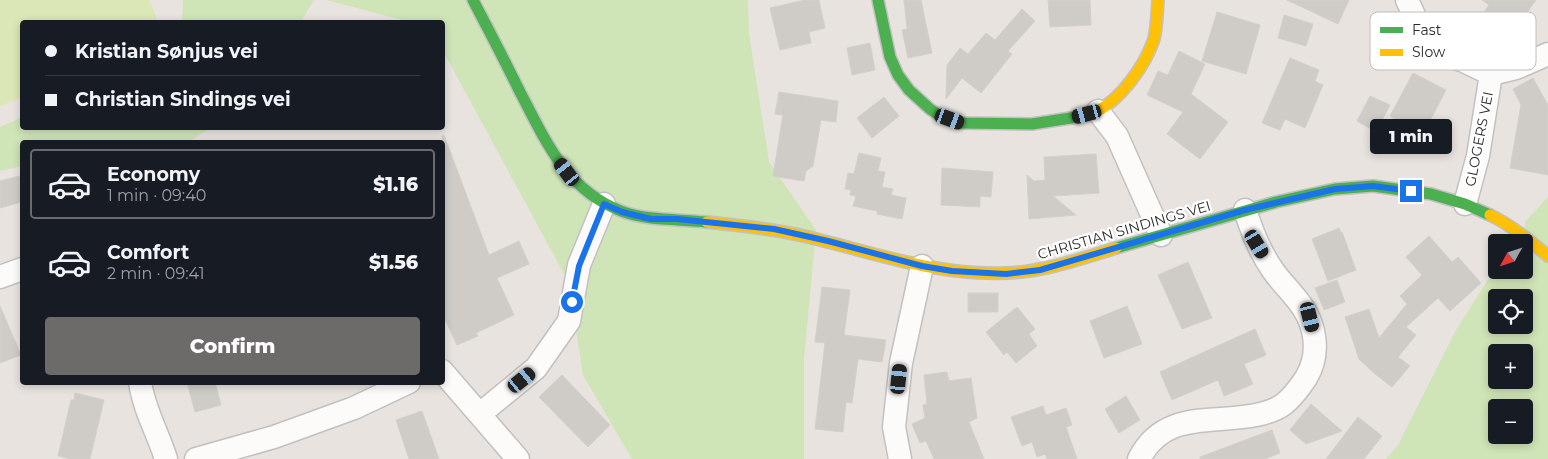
<!DOCTYPE html>
<html lang="en">
<head>
<meta charset="utf-8">
<style>
  body { margin:0; font-family:Montserrat,sans-serif; background:#242831; color:#f1f3f6; height:100vh; display:flex; flex-direction:column; font-size:19px; white-space:nowrap }
  * { box-sizing:border-box; margin:0 }
  p { font-size:16px; color:#9ea1a6 }
  .icon { flex:none; width:28px; height:28px; fill:none; stroke:currentColor; stroke-width:2; stroke-linecap:round; stroke-linejoin:round }
  .map { position:relative; flex:1; overflow:hidden }
  .details { position:absolute; left:20px; top:140px; width:425px; height:245px; display:flex; flex-direction:column; background:#171b24; border-radius:5px; box-shadow:0 2px 8px #0003 }
  .details>* { flex:none }
  .hud { position:absolute; left:20px; top:20px; width:425px; height:110px; border-radius:5px; box-shadow:0 2px 8px #0003; display:grid; align-content:center; height:110px; padding:0 25px; background:#171b24 }
  .needle { width:32px; rotate:230deg }
  .fabs { position:absolute; left:1488px; top:234px; display:grid; gap:10px }
  .fabs a { display:grid; place-items:center; width:45px; height:45px; border-radius:5px; background:#171b24; box-shadow:0 2px 8px #0003; font-size:25px }
  .end { position:absolute; width:22px; height:22px; margin:-11px; border:6px solid #1a73e8; background:#fff; box-shadow:0 0 0 2px #fff }
  .from { border-radius:50% }
  .bubble { position:absolute; height:35px; border-radius:5px; background:#171b24; box-shadow:0 2px 8px #0003; font-size:16px; font-weight:800; line-height:35px; text-align:center }
  .car { position:absolute; width:15px; height:30px; margin:-15px -8px; border-radius:6px; box-shadow:0 0 4px 1px #0007; background:linear-gradient(#222 24%,#8ab4d8 0 40%,#222 0 76%,#8ab4d8 0 86%,#222 0) }
  .hud b { display:flex; align-items:center; gap:18px; height:48px; font-size:19px }
  .hud b+b { border-top:1px solid #363941 }
  .hud i { width:12px; height:12px; background:#f1f3f6 }
  ul { padding:9px 0 0; list-style:none }
  li { display:flex; align-items:center; gap:15px; height:70px; margin:0 10px 8px; padding:0 15px; border:2px solid transparent; border-radius:5px }
  li div { flex:1 }
  li b { display:block; font-size:19px }
  li em { font-style:normal; font-weight:800 }
  li.current { border-color:#6c6b69 }
  li>.icon { width:45px; height:45px; stroke-width:1.5 }
  .cta { display:flex; gap:10px; margin-top:auto; padding:10px 25px }
  .cta a { flex:1; height:58px; border-radius:5px; background:#6c6b69; color:#fff; font-size:20px; font-weight:800; line-height:58px; text-align:center }
  .map>svg:first-child { display:block }
  .green { fill:#cfe4b7; fill-rule:evenodd }
  .pitch { fill:#dbe7b5 }
  .building { fill:#cfccc8; stroke:#d3cfcb }
  .lines { fill:none; stroke-linecap:round; stroke-linejoin:round }
  .street-casing { stroke:#c2c1c1; stroke-width:25 }
  .fast-casing { stroke:#c2c1c1; stroke-width:14 }
  .slow-casing { stroke:#c2c1c1; stroke-width:14 }
  .street { stroke:#fcfbfa; stroke-width:22 }
  .fast { stroke:#4caf50; stroke-width:11 }
  .slow { stroke:#ffc107; stroke-width:11 }
  .route { stroke:#1a73e8; stroke-width:6 }
  .labels { text-anchor:middle; stroke-width:4.5; stroke-linejoin:round; paint-order:stroke }
  .street-label { font-size:14px; fill:#2a2a2a; stroke:#fff }
  .key { fill:#fff; stroke:#bfbfbf; stroke-width:1 }
  .key-label { font-size:14px; fill:#2a2a2a }
</style>
</head>
<body>
<div class="map">
<svg width="1548" height="459" viewBox="0 0 1548 459">
  <rect width="100%" height="100%" fill="#e8e3df"/>
  <!-- green -->
  <path class="green" d="M183 0H314L301 22H182Z
    M327 0H748L749 34 769 162 816 230 804 359V459H632L583 375 569 283 443 51 442 22H409Z
    M22 117V128H210L189 142H22V166L0 171V127Z
    M1548 197V459H1386L1398 445 1456 330 1496 267V270H1524L1525 222ZM1496 298H1524V325H1496ZM1496 352H1524V380H1496ZM1496 408H1524V435H1496Z"/>
  <!-- pitch -->
  <path class="pitch" d="M0 0H149L158 22H22V97L0 106Z"/>
  <!-- building -->
  <path class="building" d="M805 0H819L825 28 809 32 811 43 780 50 770 8Z
    M904 0H921L932 53 908 58 902 30 907 29Z
    M1048 0H1090L1091 25 1050 27Z
    M1287 0H1349L1338 24Z
    M1482 0H1536L1518 25 1503 14 1495 52 1469 46 1474 20 1478 21 1489 5Z
    M1022 9 1035 21 1008 51 1012 54 981 93 962 78 946 99 947 65 960 48 968 54 986 33 995 40Z
    M1217 12 1260 25 1246 74 1202 61Z
    M1284 15 1313 24 1306 46 1278 38Z
    M870 43 875 70 852 75 847 48Z
    M1179 51 1205 64 1191 94 1228 122 1200 159 1167 134 1183 112 1147 95 1158 71 1168 75Z
    M1290 58 1319 70 1315 81 1323 85 1305 128 1285 119 1280 130 1262 123Z
    M1413 73 1446 90 1423 134 1390 116Z
    M1533 78 1548 105V175L1510 168 1521 105 1513 89Z
    M779 92 838 101 836 122 821 120 813 166 806 171 804 181 773 176 783 115 775 114Z
    M1370 96 1390 105 1376 132 1357 121Z
    M884 97 899 116 872 138 857 118Z
    M444 135 489 255 519 241 529 264 497 278 514 315 476 333 478 336 457 345 442 313V136Z
    M859 153 881 158 878 171 885 172 882 187 893 189 891 195 906 198 902 219 877 214V211L853 206 856 196 850 195 851 190 845 189 848 173 854 174Z
    M1096 154 1099 193 1053 196 1076 215 1029 219 1027 175 1034 181 1045 180 1044 157Z
    M942 168 993 172 991 197 980 196V207L941 205Z
    M20 176 22 187V202L0 208V181Z
    M1339 228 1341 233 1342 232 1356 270 1328 281 1312 239Z
    M1429 236 1452 262 1458 257 1481 283 1450 311 1438 298 1406 327 1416 335 1398 357 1410 366 1392 387 1375 374 1359 359 1345 317 1369 309 1379 338 1407 304 1400 296 1422 275 1406 257Z
    M1188 262 1212 318 1182 329 1158 275Z
    M1337 280 1345 302 1324 310 1315 288Z
    M822 287 850 290 844 335 886 340 882 362 858 359 852 403 846 402 843 432 815 429 825 343 815 342Z
    M968 293H998V312H968Z
    M0 306 21 355 0 363Z
    M1127 306 1142 344 1104 358 1090 321Z
    M1017 307 1035 329 1029 334 1037 346 1016 363 1007 352 1004 355 986 332Z
    M1255 329 1266 355 1244 364 1253 384 1224 396 1218 380 1172 400 1160 372Z
    M947 372 949 381 971 378 977 418 969 422 984 459H934L926 441 920 443 912 424 925 418 923 405 927 404 924 375Z
    M562 375 610 425 588 447 539 397Z
    M187 382H215L221 405 195 412Z
    M75 393 104 400 90 459H71L58 456 71 400H74Z
    M1126 396 1140 420 1119 433 1105 409Z
    M1311 404 1342 431 1306 444 1290 430Z
    M1043 406 1046 415 1066 408 1072 425 1066 427 1077 459H1047L1045 454 1037 457 1032 442 1022 446 1011 417Z
    M422 411 439 459H409L396 420Z
    M1358 417 1382 436 1364 459H1326Z
    M1272 430 1280 453 1265 459H1200V457Z"/>
  <g class="lines">
    <defs>
      <path id="street" d="M1407 0 1423 35 1439 52 1464 61 1491 74 1516 68 1548 54
        M1098 111 1117 136 1161 235
        M1465 204 1478 156 1491 74
        M0 277 22 269
        M442 371 518 459
        M140 382C144 410 158 433 166 459
        M480 414 536 368 569 321 579 265 604 204
        M196 459 274 437 354 408 409 382
        M900 459 894 427 901 363 922 266
        M1139 459C1164 410 1212 424 1256 415 1266 413 1276 410 1284 404 1293 397 1300 387 1306 378 1315 363 1317 348 1313 331 1307 304 1286 290 1272 269 1259 250 1252 231 1245 210"/>
      <path id="fast" d="M473 0C489 31 505 61 520 92 546 141 565 189 621 211 646 221 680 219 707 222
        M878 0 890 57 898 75 909 90 930 109 939 115 960 123 1032 124 1077 117 1096 112
        M1116 248 1276 202 1335 189 1373 186 1431 194 1465 204 1490 215"/>
      <path id="slow" d="M1096 112C1121 99 1145 66 1154 39 1157 27 1157 12 1158 0
        M1490 215C1511 225 1530 241 1548 256
        M707 222C745 226 783 230 820 240 881 255 941 276 1006 273 1044 272 1080 259 1116 248"/>
    </defs>
    <!-- street casing -->
    <use href="#street" class="street-casing"/>
    <!-- fast casing -->
    <use href="#fast" class="fast-casing"/>
    <!-- slow casing -->
    <use href="#slow" class="slow-casing"/>
    <!-- street -->
    <use href="#street" class="street"/>
    <!-- fast -->
    <use href="#fast" class="fast"/>
    <!-- slow -->
    <use href="#slow" class="slow"/>
  </g>
  <g class="lines">
    <!-- route -->
    <path class="route" d="M572 302 579 266 604 204 622 212 651 219H677L774 229 828 241 922 266 952 271 1006 274 1040 270 1245 210 1335 189 1373 186 1411 191"/>
  </g>
  <g class="labels">
    <!-- street labels -->
    <g class="street-label">
      <text transform="translate(1479 139) rotate(-79)" y="5">GLOGERS VEI</text>
      <text transform="translate(1124 230) rotate(-16)" y="5">CHRISTIAN SINDINGS VEI</text>
    </g>
  </g>
  <!-- legend -->
  <rect x="1370" y="12" width="166" height="58" rx="8" class="key"/>
  <rect x="1380" y="27" width="23" height="6" fill="#4caf50"/>
  <rect x="1380" y="49" width="23" height="7" fill="#ffc107"/>
  <g class="key-label">
    <text x="1412" y="35">Fast</text>
    <text x="1412" y="57">Slow</text>
  </g>
</svg>
<div class="fabs">
<a><svg class="needle" viewBox="-14 -14 28 28"><path d="M0-13l5 13h-10z" fill="#e53935"/><path d="M0 13l5-13h-10z" fill="#9ea1a6"/></svg></a>
<a><svg class="icon" aria-label="locate" viewBox="0 0 24 24"><circle cx="12" cy="12" r="6"/><path d="M12 2v4M12 18v4M2 12h4M18 12h4"/></svg></a>
<a>+</a>
<a>−</a>
</div>
<i class="end from" style="left:572px;top:302px"></i>
<i class="end" style="left:1411px;top:191px"></i>
<div class="bubble" style="left:1370px;top:119px;width:82px">1 min</div>
<i class="car" style="left:1087px;top:114px;rotate:255deg"></i>
<i class="car" style="left:950px;top:119px;rotate:110deg"></i>
<i class="car" style="left:567px;top:172px;rotate:323deg"></i>
<i class="car" style="left:1257px;top:244px;rotate:149deg"></i>
<i class="car" style="left:1310px;top:317px;rotate:166deg"></i>
<i class="car" style="left:899px;top:379px;rotate:6deg"></i>
<i class="car" style="left:522px;top:380px;rotate:51deg"></i>
<div class="hud">
<b><i class="from"></i>Kristian Sønjus vei</b>
<b><i></i>Christian Sindings vei</b>
</div>
<section class="details">
<ul>
<li class="current"><svg class="icon" aria-label="car" viewBox="0 0 24 24"><path d="M5 17H2v-5l4-1 3-4h7l3 4 3 1v5h-3M9 17h6M6 11h13"/><circle cx="7" cy="17" r="2"/><circle cx="17" cy="17" r="2"/></svg><div><b>Economy</b><p>1 min · 09:40</p></div><em>$1.16</em></li>
<li><svg class="icon" aria-label="car" viewBox="0 0 24 24"><path d="M5 17H2v-5l4-1 3-4h7l3 4 3 1v5h-3M9 17h6M6 11h13"/><circle cx="7" cy="17" r="2"/><circle cx="17" cy="17" r="2"/></svg><div><b>Comfort</b><p>2 min · 09:41</p></div><em>$1.56</em></li>
</ul>
<div class="cta"><a>Confirm</a></div>
</section>
</div>
</body>
</html>
